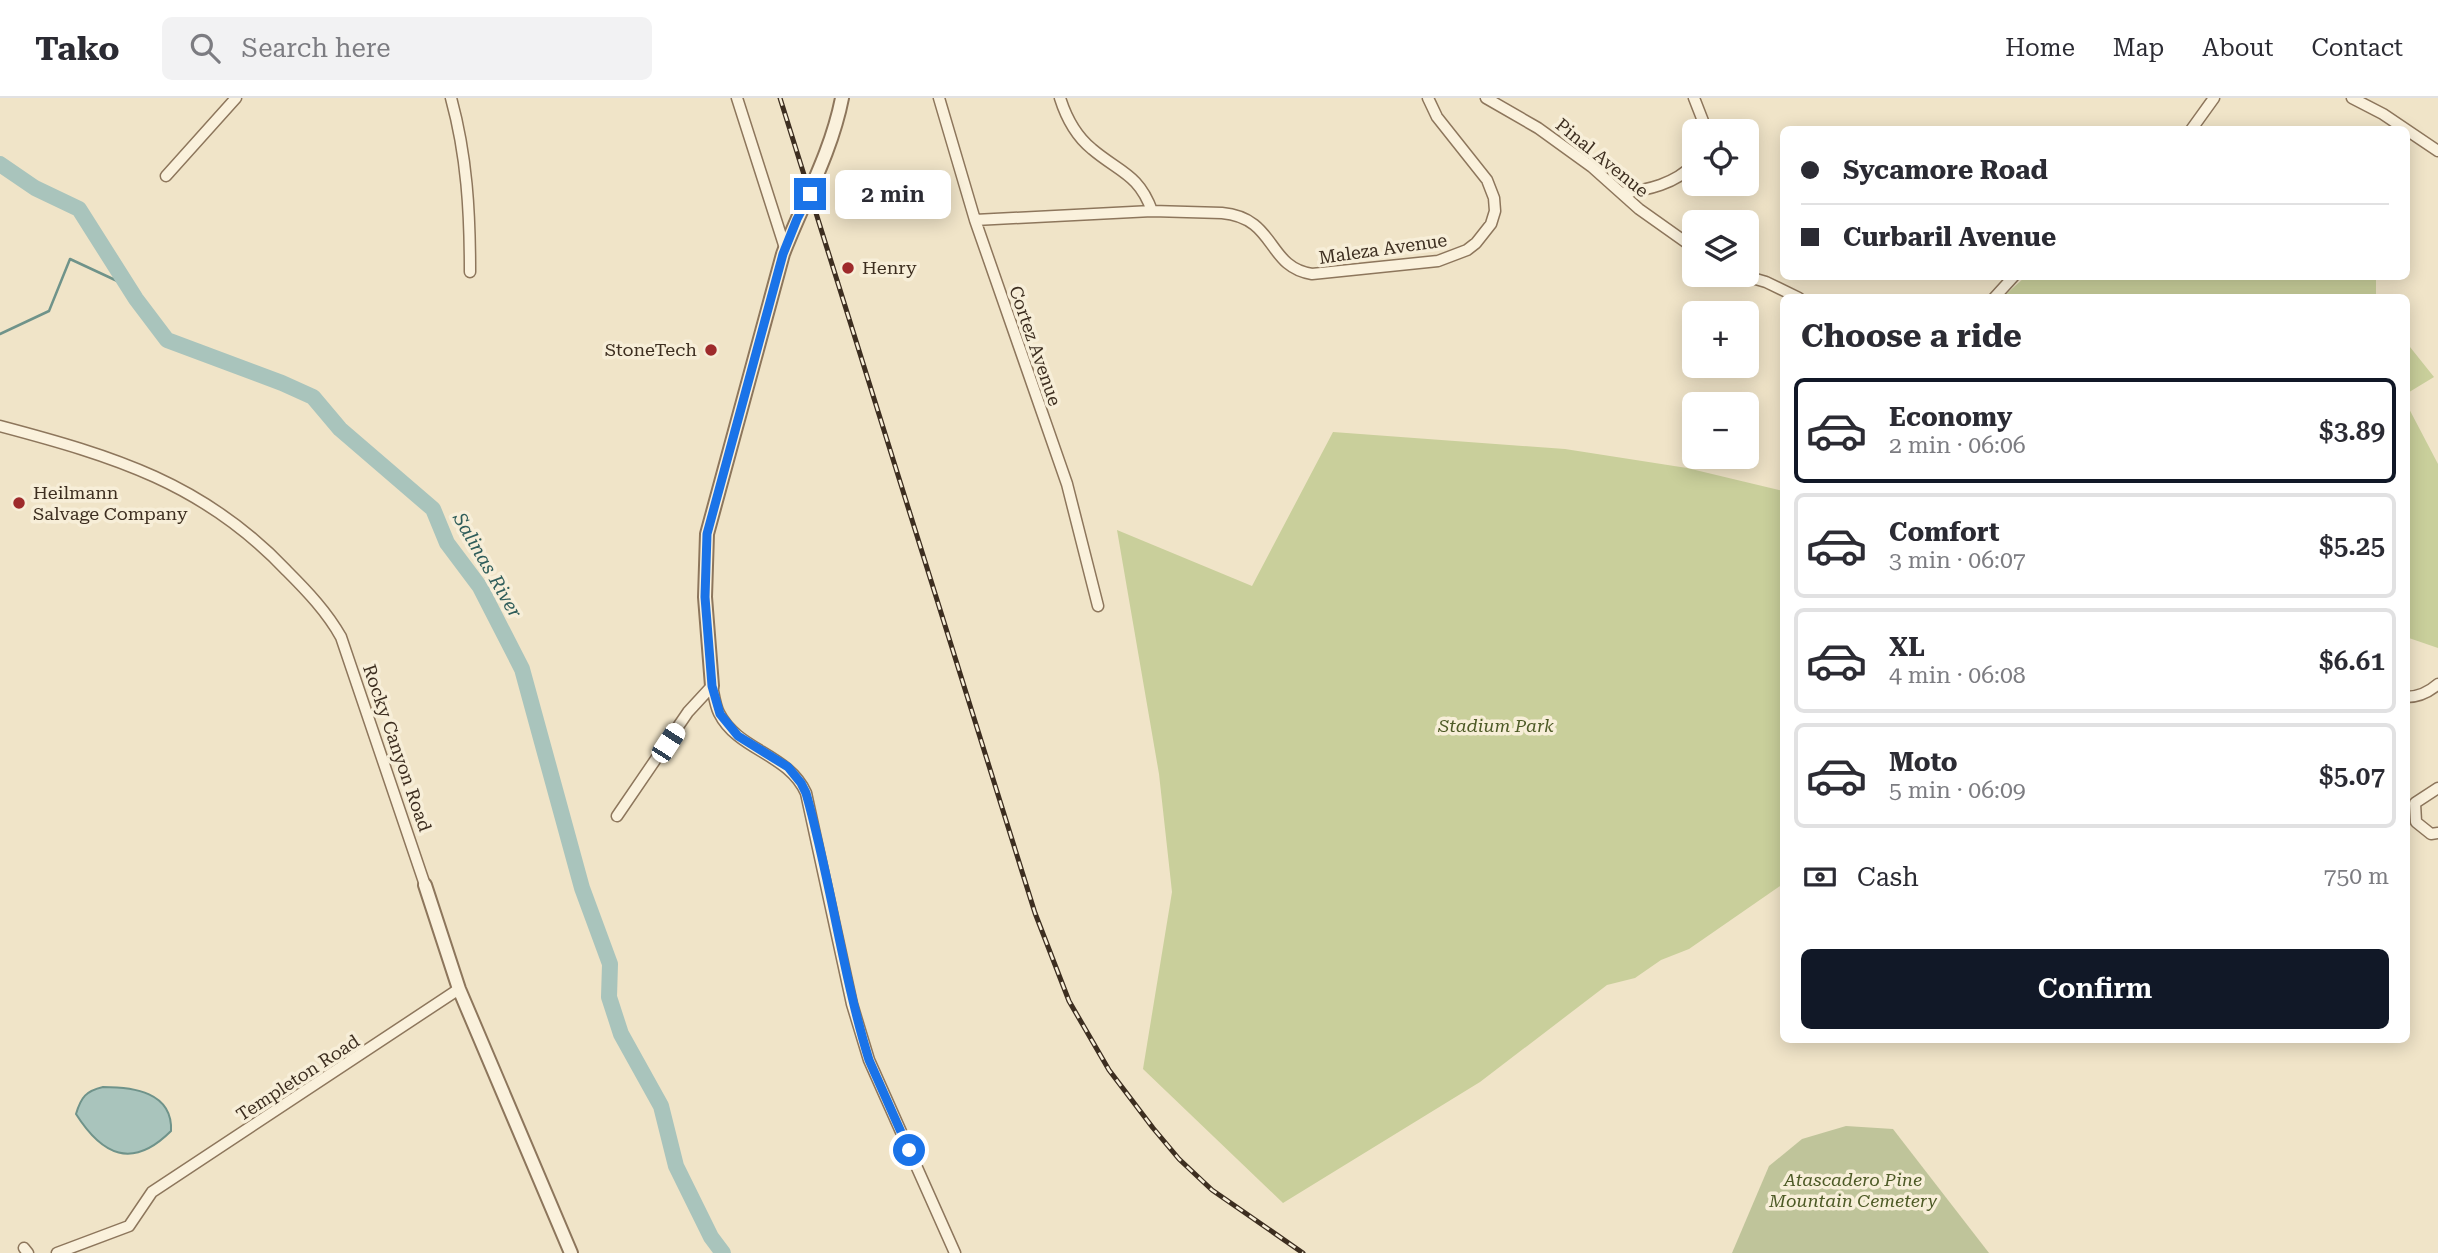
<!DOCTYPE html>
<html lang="en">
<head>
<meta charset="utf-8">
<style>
  body { margin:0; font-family:"Roboto Serif",serif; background:#f2f2f3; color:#2b2b33; height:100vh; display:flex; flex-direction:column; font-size:26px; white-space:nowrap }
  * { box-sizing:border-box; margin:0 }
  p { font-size:23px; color:#7c7c81 }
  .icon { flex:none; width:38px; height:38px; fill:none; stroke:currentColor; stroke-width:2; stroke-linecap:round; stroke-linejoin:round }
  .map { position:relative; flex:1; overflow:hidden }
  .side { position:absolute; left:1780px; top:196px; width:630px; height:749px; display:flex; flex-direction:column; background:#fff; border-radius:10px; box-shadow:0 4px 18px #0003 }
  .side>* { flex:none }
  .hud { position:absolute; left:1780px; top:28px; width:630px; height:154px; border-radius:10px; box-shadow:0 4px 18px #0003; display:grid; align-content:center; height:154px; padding:0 21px; background:#fff }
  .tools { position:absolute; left:1682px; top:21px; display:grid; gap:14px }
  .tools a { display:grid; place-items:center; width:77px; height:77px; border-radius:10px; background:#fff; box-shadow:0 4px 18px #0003; font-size:35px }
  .end { position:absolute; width:32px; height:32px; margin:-16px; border:9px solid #1a73e8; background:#fff; box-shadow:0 0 0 4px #fff }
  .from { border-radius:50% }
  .bubble { position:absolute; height:49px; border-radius:10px; background:#fff; box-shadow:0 4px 18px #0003; font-size:23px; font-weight:600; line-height:49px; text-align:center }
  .car { position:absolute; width:21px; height:42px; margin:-21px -10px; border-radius:9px; box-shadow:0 0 5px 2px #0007; background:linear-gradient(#fff 24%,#345 0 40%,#fff 0 76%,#345 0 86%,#fff 0) }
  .hud b { display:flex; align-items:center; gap:24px; height:66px; font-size:26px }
  .hud b+b { border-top:2px solid #e1e1e2 }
  .hud i { width:18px; height:18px; background:#2b2b33 }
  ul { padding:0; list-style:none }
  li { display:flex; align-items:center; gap:21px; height:105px; margin:0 14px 10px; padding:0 7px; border:4px solid #e1e1e2; border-radius:10px }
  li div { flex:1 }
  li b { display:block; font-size:26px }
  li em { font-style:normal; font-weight:600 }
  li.selected { border-color:#111827 }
  li>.icon { width:63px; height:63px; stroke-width:1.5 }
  h2 { padding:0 21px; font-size:32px; line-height:84px }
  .pay { display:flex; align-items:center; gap:18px; height:77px; padding:0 21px; font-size:26px }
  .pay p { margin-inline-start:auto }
  .action { display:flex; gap:14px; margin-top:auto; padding:14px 21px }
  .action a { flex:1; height:80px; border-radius:10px; background:#111827; color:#fff; font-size:28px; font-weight:600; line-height:80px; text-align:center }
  header { display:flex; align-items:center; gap:42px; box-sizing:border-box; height:98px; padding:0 35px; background:#fff; border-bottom:2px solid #e1e1e2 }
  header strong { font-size:33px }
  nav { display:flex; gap:38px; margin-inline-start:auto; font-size:24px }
  .search { width:490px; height:63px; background:#f2f2f3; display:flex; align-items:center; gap:18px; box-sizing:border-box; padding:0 24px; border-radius:10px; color:#7c7c81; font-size:26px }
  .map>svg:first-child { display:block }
  .green { fill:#c9cf9b }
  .cemetery { fill:#bfc49a }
  .water { fill:#a9c4bc; stroke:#6f938a; stroke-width:2 }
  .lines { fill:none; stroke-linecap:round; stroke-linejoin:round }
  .stream { stroke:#6f938a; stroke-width:2.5 }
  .river { stroke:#a9c4bc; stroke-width:16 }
  .minor-casing { stroke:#8d765c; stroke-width:13 }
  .tertiary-casing { stroke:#8d765c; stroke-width:16 }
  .minor { stroke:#faf1dc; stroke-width:10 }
  .tertiary { stroke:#faf1dc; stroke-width:12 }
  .rail-casing { stroke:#3d2e20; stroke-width:5 }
  .rail { stroke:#f7eed8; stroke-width:2.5; stroke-dasharray:8; stroke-linecap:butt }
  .route { stroke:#1a73e8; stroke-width:9 }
  .poi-dot { fill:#9e2a2b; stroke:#f7eed8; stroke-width:2.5 }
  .labels { text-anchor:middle; stroke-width:7; stroke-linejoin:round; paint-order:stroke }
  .street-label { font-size:18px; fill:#3d2e20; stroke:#f7eed8 }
  .poi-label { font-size:18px; fill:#3d2e20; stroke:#f7eed8; text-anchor:start }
  .park-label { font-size:18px; font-style:italic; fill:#4d5a26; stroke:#f7eed8 }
  .water-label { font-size:19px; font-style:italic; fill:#2f5d5a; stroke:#f7eed8 }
</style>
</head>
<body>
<header>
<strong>Tako</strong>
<div class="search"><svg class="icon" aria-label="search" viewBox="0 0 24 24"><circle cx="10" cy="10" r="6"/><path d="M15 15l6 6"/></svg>Search here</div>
<nav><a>Home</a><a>Map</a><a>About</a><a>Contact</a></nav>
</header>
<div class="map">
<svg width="2438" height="1155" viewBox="0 0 2438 1155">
  <rect width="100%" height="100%" fill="#f0e4c8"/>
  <!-- green -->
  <path class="green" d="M2025 179H2376V199H2003Z
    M2406 244 2434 279 2406 296Z
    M2406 305 2438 366V550L2406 539Z
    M1333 334 1565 351 1687 370 1783 393V786L1689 851 1661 862 1635 880 1607 887 1480 984 1283 1105 1143 971 1172 794 1159 676 1117 432 1252 488Z"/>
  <!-- cemetery -->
  <path class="cemetery" d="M1846 1028 1893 1031 1989 1155H1732L1769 1068 1802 1041Z"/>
  <!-- water -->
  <path class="water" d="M103 989C133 989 173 994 171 1033 132 1072 102 1057 76 1016 81 999 86 993 103 989Z"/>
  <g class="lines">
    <!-- stream -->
    <path class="stream" d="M0 236 49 213 70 161 128 188"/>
    <!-- river -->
    <path class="river" d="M0 66 35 90 79 111 136 201 167 242 282 285 313 299 340 331 433 411 447 445 480 489 522 571 582 790 610 866 609 899 621 936 661 1008 676 1068 711 1139 723 1155"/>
    <defs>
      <path id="minor" d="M451 0C467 58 470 114 470 174
        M737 0 785 150
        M939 0 975 122 1067 386 1098 508
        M1060 0C1066 19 1076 38 1092 51 1119 74 1139 76 1152 113
        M1486 0 1538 30 1592 69 1639 111 1694 150
        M1694 0 1703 23V33
        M2352 0 2383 16 2438 53
        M2191 32 2214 0
        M166 78 236 0
        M1622 95C1648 92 1675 86 1694 66
        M975 122 1152 113 1222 115C1277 120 1266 169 1312 176L1438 163 1467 152 1476 145 1491 126 1495 113 1494 100 1487 82 1437 19 1428 0
        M1742 177 1766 184 1799 200
        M1994 200 2014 178
        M0 328C113 358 204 385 287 473 307 493 327 514 341 539L425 787
        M712 588C714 597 715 607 719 615 738 653 788 655 806 695L852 906 869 962 955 1155
        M2406 599C2419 599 2429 594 2438 586
        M2438 690 2415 705 2416 724 2431 736 2438 735
        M617 718 688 614 712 588
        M24 1150 28 1155
        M57 1155 129 1128 152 1094 459 891"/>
      <path id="tertiary" d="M712 588 705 499 707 436 783 156C803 104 831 56 842 0
        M425 787 459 891 571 1155"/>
    </defs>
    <!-- minor casing -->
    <use href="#minor" class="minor-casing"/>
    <!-- tertiary casing -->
    <use href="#tertiary" class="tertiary-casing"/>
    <!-- minor -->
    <use href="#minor" class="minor"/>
    <!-- tertiary -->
    <use href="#tertiary" class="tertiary"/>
    <defs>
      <path id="rail" d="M780 0 1035 815 1069 903 1109 972 1153 1030 1179 1061 1212 1092 1303 1155"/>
    </defs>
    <!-- rail casing -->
    <use href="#rail" class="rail-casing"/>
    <!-- rail -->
    <use href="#rail" class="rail"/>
  </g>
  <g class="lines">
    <!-- route -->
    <path class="route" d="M810 96 797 121 783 156 707 436 705 499 712 588 720 616 738 638 788 669 801 685 806 695C831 783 842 874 869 962L909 1052"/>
  </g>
  <!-- markers -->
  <g class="poi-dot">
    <circle cx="848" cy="170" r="7"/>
    <circle cx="711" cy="252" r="7"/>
    <circle cx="19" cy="405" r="7"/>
  </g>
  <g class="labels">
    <!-- street labels -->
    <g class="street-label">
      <text transform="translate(1602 60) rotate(39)" y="6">Pinal Avenue</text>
      <text transform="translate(1383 151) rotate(-8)" y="6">Maleza Avenue</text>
      <text transform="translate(1035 248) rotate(71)" y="6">Cortez Avenue</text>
      <text transform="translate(397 650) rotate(71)" y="6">Rocky Canyon Road</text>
      <text transform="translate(298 980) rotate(-33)" y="6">Templeton Road</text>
    </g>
    <!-- poi labels -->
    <g class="poi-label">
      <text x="862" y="176">Henry</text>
      <text x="697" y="258" text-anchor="end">StoneTech</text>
      <text x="33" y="401">Heilmann<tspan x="33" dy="21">Salvage Company</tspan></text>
    </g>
    <!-- park labels -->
    <g class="park-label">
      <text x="1496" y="634">Stadium Park</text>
      <text x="1853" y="1088">Atascadero Pine<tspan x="1853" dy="21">Mountain Cemetery</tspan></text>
    </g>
    <!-- water labels -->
    <g class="water-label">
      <text transform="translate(488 467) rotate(60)" y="7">Salinas River</text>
    </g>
  </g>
</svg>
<div class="tools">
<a><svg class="icon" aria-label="locate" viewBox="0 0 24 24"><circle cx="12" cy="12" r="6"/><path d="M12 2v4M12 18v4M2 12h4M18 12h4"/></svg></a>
<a><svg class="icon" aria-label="layers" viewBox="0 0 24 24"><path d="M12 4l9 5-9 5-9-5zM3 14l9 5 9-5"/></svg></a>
<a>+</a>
<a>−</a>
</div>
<i class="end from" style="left:909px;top:1052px"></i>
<i class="end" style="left:810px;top:96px"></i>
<div class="bubble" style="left:835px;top:72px;width:116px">2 min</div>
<i class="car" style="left:668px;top:645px;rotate:33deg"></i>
<div class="hud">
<b><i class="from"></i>Sycamore Road</b>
<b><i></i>Curbaril Avenue</b>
</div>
<section class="side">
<h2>Choose a ride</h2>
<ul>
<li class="selected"><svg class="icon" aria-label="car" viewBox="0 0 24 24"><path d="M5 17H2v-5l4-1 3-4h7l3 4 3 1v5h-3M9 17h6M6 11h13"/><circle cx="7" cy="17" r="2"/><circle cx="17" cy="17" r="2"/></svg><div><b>Economy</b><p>2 min · 06:06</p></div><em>$3.89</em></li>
<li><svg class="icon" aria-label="car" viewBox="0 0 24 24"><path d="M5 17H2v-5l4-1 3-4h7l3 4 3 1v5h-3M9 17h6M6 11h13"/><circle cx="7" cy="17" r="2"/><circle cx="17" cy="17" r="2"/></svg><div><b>Comfort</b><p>3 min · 06:07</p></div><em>$5.25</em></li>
<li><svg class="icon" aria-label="car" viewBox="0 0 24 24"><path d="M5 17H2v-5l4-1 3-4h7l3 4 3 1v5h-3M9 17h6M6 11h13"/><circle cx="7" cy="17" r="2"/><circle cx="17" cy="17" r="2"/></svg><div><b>XL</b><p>4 min · 06:08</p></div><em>$6.61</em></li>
<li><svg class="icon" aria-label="car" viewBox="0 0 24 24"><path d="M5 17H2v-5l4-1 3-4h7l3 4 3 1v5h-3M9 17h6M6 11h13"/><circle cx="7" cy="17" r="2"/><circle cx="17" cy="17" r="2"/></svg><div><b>Moto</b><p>5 min · 06:09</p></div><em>$5.07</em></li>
</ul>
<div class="pay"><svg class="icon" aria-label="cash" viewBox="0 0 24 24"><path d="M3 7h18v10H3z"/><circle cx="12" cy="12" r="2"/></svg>Cash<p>750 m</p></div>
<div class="action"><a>Confirm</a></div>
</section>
</div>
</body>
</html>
